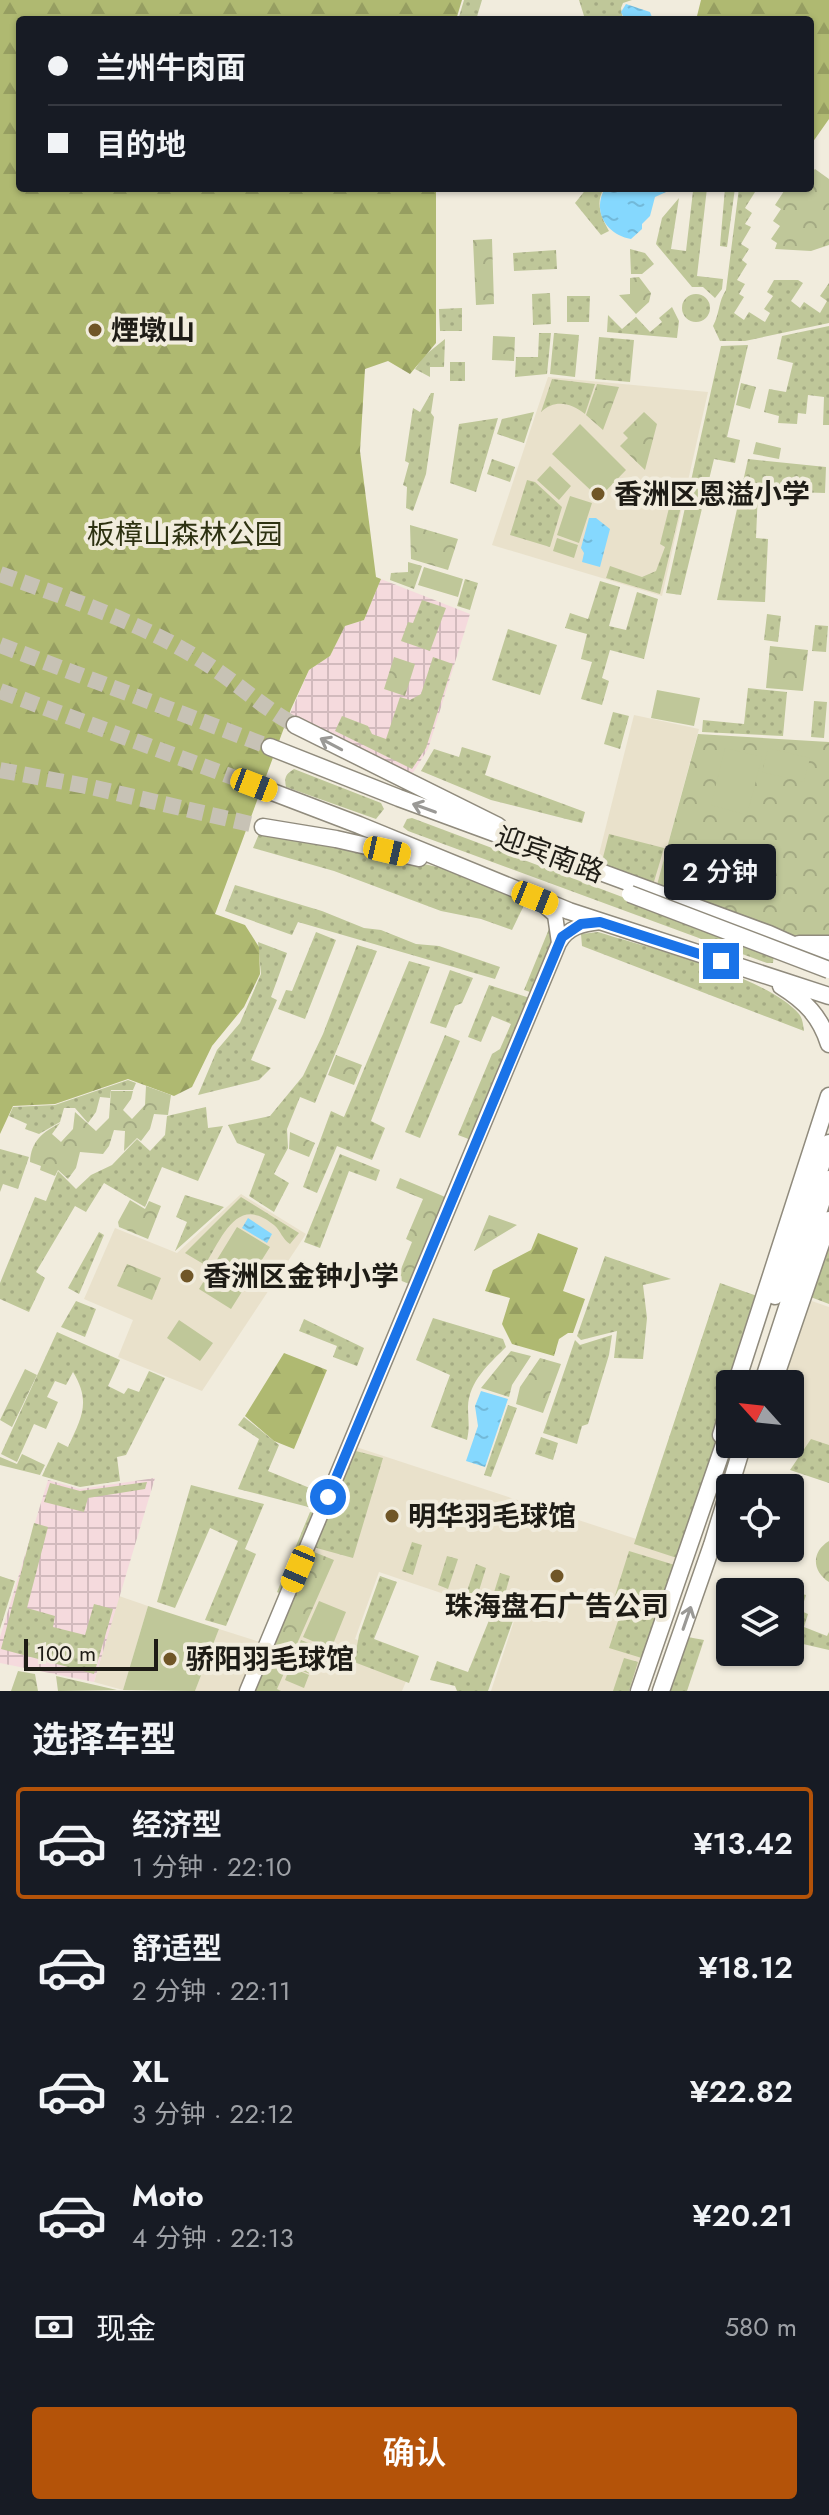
<!DOCTYPE html>
<html lang="zh">
<head>
<meta charset="utf-8">
<style>
  body { margin:0; font-family:Jost,"Noto Sans SC",sans-serif; background:#20242c; color:#f1f3f6; height:100vh; display:flex; flex-direction:column; font-size:30px; white-space:nowrap }
  * { box-sizing:border-box; margin:0 }
  p { font-size:26px; color:#9ea1a6 }
  .icon { flex:none; width:44px; height:44px; fill:none; stroke:currentColor; stroke-width:2; stroke-linecap:round; stroke-linejoin:round }
  .map { position:relative; height:1691px; overflow:hidden }
  .drawer { display:flex; flex-direction:column; background:#171b24; flex:1 }
  .drawer>* { flex:none }
  .hud { position:absolute; left:16px; top:16px; width:798px; height:176px; border-radius:8px; box-shadow:0 2px 6px #0004; display:grid; align-content:center; height:176px; padding:0 32px; background:#171b24 }
  .needle { width:52px; rotate:297deg }
  .tools { position:absolute; left:716px; top:1370px; display:grid; gap:16px }
  .tools a { display:grid; place-items:center; width:88px; height:88px; border-radius:8px; background:#171b24; box-shadow:0 2px 6px #0004; font-size:40px }
  .scale { position:absolute; left:24px; bottom:20px; width:134px; box-sizing:border-box; padding-left:8px; border:4px solid #1e1c16; border-top:0; font-size:22px; line-height:28px; white-space:nowrap; color:#1e1c16; -webkit-text-stroke:6px #f1ecdd; paint-order:stroke }
  .end { position:absolute; width:36px; height:36px; margin:-18px; border:10px solid #1a73e8; background:#fff; box-shadow:0 0 0 4px #fff }
  .from { border-radius:50% }
  .bubble { position:absolute; height:56px; border-radius:8px; background:#171b24; box-shadow:0 2px 6px #0004; font-size:26px; font-weight:600; line-height:56px; text-align:center }
  .car { position:absolute; width:24px; height:48px; margin:-24px -12px; border-radius:10px; box-shadow:0 0 6px 2px #0007; background:linear-gradient(#f5c518 24%,#345 0 40%,#f5c518 0 76%,#345 0 86%,#f5c518 0) }
  .hud b { display:flex; align-items:center; gap:28px; height:76px; font-size:30px }
  .hud b+b { border-top:2px solid #363941 }
  .hud i { width:20px; height:20px; background:#f1f3f6 }
  ul { padding:0; list-style:none }
  li { display:flex; align-items:center; gap:24px; height:112px; margin:0 16px 12px; padding:0 16px; border:4px solid transparent; border-radius:8px }
  li div { flex:1 }
  li b { display:block; font-size:30px }
  li em { font-style:normal; font-weight:600 }
  li.selected { border-color:#b45309 }
  li>.icon { width:72px; height:72px; stroke-width:1.5 }
  h2 { padding:0 32px; font-size:36px; line-height:96px }
  .pay { display:flex; align-items:center; gap:20px; height:88px; padding:0 32px; font-size:30px }
  .pay p { margin-inline-start:auto }
  .button { display:flex; gap:16px; margin-top:auto; padding:16px 32px }
  .button a { flex:1; height:92px; border-radius:8px; background:#b45309; color:#fff; font-size:32px; font-weight:600; line-height:92px; text-align:center }
  .map>svg:first-child { display:block }
  .built { fill:#e9e1cb }
  .industrial { fill:url(#industrial-grid) }
  .grass { fill:url(#grass-dots) }
  .forest { fill:url(#forest-firs) }
  .park { fill:url(#park-crowns) }
  .pitch { fill:#bfc799 }
  .water { fill:url(#water-ripples) }
  .lines { fill:none; stroke-linecap:round; stroke-linejoin:round }
  .primary-tunnel { stroke:#c7c2b5; stroke-width:16; stroke-dasharray:16 8; stroke-linecap:butt }
  .secondary-casing { stroke:#908b7d; stroke-width:17 }
  .primary-casing { stroke:#908b7d; stroke-width:19 }
  .secondary { stroke:#fff; stroke-width:14 }
  .primary { stroke:#fff; stroke-width:16 }
  .primary-bridge-casing { stroke:#908b7d; stroke-width:19; stroke-linecap:butt }
  .primary-bridge { stroke:#fff; stroke-width:16 }
  .oneway { stroke:#9a9996 }
  .route { stroke:#1a73e8; stroke-width:10 }
  .poi-dot { fill:#705627; stroke:#f1ecdd; stroke-width:3 }
  .labels { text-anchor:middle; stroke-width:8; stroke-linejoin:round; paint-order:stroke }
  .poi-label { font-size:28px; font-weight:bold; fill:#1e1c16; stroke:#f1ecdd; text-anchor:start }
  .park-label { font-size:28px; fill:#2d3111; stroke:#f1ecdd }
  .street-label { font-size:28px; fill:#1e1c16; stroke:#f1ecdd }
</style>
</head>
<body>
<div class="map">
<svg width="829" height="1691" viewBox="0 0 829 1691">
  <defs>
    <pattern id="industrial-grid" width="8" height="8" patternUnits="userSpaceOnUse" patternTransform="scale(2)"><rect width="8" height="8" fill="#f5dadd"/><path d="M0 4h8M4 0v8" fill="none" stroke="#d2babd"/></pattern>
    <pattern id="grass-dots" width="8" height="8" patternUnits="userSpaceOnUse" patternTransform="scale(2)"><rect width="8" height="8" fill="#bfc799"/><path d="M2 2h.1M6 6h.1" fill="none" stroke="#a4aa83" stroke-width="1.8" stroke-linecap="round"/></pattern>
    <pattern id="forest-firs" width="22" height="20" patternUnits="userSpaceOnUse" patternTransform="scale(2)"><rect width="22" height="20" fill="#afb971"/><path d="M5 1l3.5 6h-7zM16 11l3.5 6h-7z" fill="#969e61"/></pattern>
    <pattern id="park-crowns" width="20" height="18" patternUnits="userSpaceOnUse" patternTransform="scale(2)"><rect width="20" height="18" fill="#bfc799"/><path d="M2 6a3 3 0 1 1 6 0M12 15a3 3 0 1 1 6 0" fill="none" stroke="#a4aa83"/></pattern>
    <pattern id="water-ripples" width="26" height="14" patternUnits="userSpaceOnUse" patternTransform="scale(2)"><rect width="26" height="14" fill="#85d8fe"/><path d="M2 4q2-2 4 0t4 0M15 11q2-2 4 0t4 0" fill="none" stroke="#72b9d9"/></pattern>
  </defs>
  <rect width="100%" height="100%" fill="#f1ecdd"/>
  <!-- built -->
  <path class="built" d="M548 377 708 392 662 596 492 545Z
    M634 715 699 729 655 892 595 870Z
    M241 1194 306 1234 202 1391 118 1357 133 1320 84 1299 115 1228 177 1253Z
    M803 1298 829 1307V1461L777 1444H790V1384H772Z
    M350 1445 685 1555 639 1691H491L515 1618 379 1572 355 1639 415 1660 402 1691H195L219 1629 266 1644Z
    M119 1596 148 1606 123 1690 94 1682Z"/>
  <!-- industrial -->
  <path class="industrial" d="M381 579 470 614 428 749 407 782 287 721 309 670 330 656 345 626 364 620Z
    M155 1478 94 1682 0 1663V1637L48 1480 80 1489Z"/>
  <!-- grass -->
  <path class="grass" d="M464 0H482L476 20H458Z
    M579 0H632L623 3 621 8 623 20 585 19Z
    M587 188H604C595 203 601 217 609 231L601 235 575 203Z
    M699 188H707L697 276 723 279 722 289 715 298 703 287H692L656 244 662 218 679 198 671 249 686 251 693 191Z
    M725 188H735L727 247 720 246Z
    M739 188H749L755 192 745 208 752 213 745 224 751 227 741 244 749 249 742 260 747 264 737 280 745 284 739 294 744 297 734 313 744 320 749 312 765 322 770 313 764 309 773 296 767 292 774 280H798L803 283 791 301 800 308 804 302 820 313 827 301 820 296 829 283V323L745 341H720L713 326C720 313 718 302 726 290Z
    M630 249 645 253 654 264 642 274H631Z
    M556 250 557 269 514 271 513 253Z
    M550 293 551 324 533 325 532 294Z
    M682 308a14 14 0 1 1 28 0a14 14 0 1 1-28 0Z
    M567 296H590L589 322H567Z
    M672 307 679 321 677 338 607 332 608 315 622 329 636 317 650 332 662 322 659 318Z
    M462 308V331H440L439 309Z
    M829 326V425H823L824 397 808 395 806 414 798 413 797 424 778 423 779 416 764 412 769 389 786 392 793 363 777 359 782 336Z
    M539 333H551L547 374 515 377 516 357H538Z
    M554 333 579 335 575 377 550 374Z
    M599 337 634 340 630 382 595 379Z
    M445 339 444 367H430V377L415 369 424 356Z
    M748 345 727 437 740 440 735 463 714 459 681 595 666 593 721 346Z
    M450 362H465V381H450Z
    M552 379 595 384 585 414C571 403 555 399 541 412Z
    M431 393H434L431 413 434 417 426 474 413 511 406 508 407 487 403 485 409 463 405 461 413 408 420 412Z
    M534 412 524 443 497 434 502 419Z
    M498 418 476 492 450 483 459 424Z
    M492 459 515 467 510 482 487 474Z
    M748 459 826 467 825 493 758 491 756 538 768 539 765 602 717 600Z
    M527 480 535 482 562 507 550 547 510 535Z
    M674 488 685 490 660 594 606 578 610 566 642 577 656 571 665 547 660 544Z
    M408 562 422 566 414 589 390 580 391 573 408 572Z
    M465 579 478 583 470 610 457 606Z
    M600 581 620 587 609 626 626 630 637 592 658 599 644 659 610 650 602 678 609 681 602 705 581 699 592 662 581 659 587 634 565 628 570 613 588 619Z
    M422 600 446 608 430 651 401 641 408 622 413 623Z
    M767 614 781 616 778 642 764 640Z
    M815 625 828 626 826 652 812 651Z
    M508 629 557 645 540 695 492 680Z
    M433 657 453 664 426 748 412 769 335 731 342 716 368 726 372 734 386 739 400 697 410 700 421 694Z
    M748 688 787 692 783 736 702 732 703 720 744 724Z
    M814 701 827 702 824 738 811 737Z
    M613 712 629 716 620 749 604 744Z
    M462 747 491 756 485 775 585 812 582 823 491 800 421 771 434 749 459 757Z
    M294 769 381 803 384 809 376 819 286 787C284 777 286 774 294 769Z
    M412 818 774 954 773 963H767L408 831 403 827 407 819Z
    M261 829 461 872 527 899 512 930 481 919 441 911 334 871 253 848Z
    M609 834 664 848 653 885 601 865Z
    M235 885 322 911 364 928 381 930 416 944 439 946 500 967 495 979 298 922 292 935 225 911Z
    M551 924 557 944 536 994 524 990Z
    M316 932 336 940 305 1019 278 1009 286 990 292 991Z
    M598 932C648 948 768 976 799 1014 803 1019 803 1025 804 1031L582 946 581 934Z
    M258 942 287 953 271 997 277 1000 251 1060 271 1068 259 1080 198 1095 217 1050 240 1023 261 974Z
    M357 945 377 951 315 1103 300 1097 287 1129 288 1148 274 1174 289 1183 274 1212 249 1196 265 1154 237 1143 228 1125 270 1116 303 1076 323 1034Z
    M409 961 430 967 371 1121 385 1128 372 1160 337 1146 317 1193 303 1187 331 1111 344 1117Z
    M450 970 473 978 462 1003 455 1006 446 1028 430 1023Z
    M489 985 533 999 474 1141 458 1135 492 1054 500 1049 511 1024 492 1016 481 1042 468 1037Z
    M445 1035 460 1041 420 1138 405 1132Z
    M128 1080 136 1083 133 1090H111L110 1098 100 1097 96 1112 88 1123 75 1108H64L60 1122 39 1134 25 1129 27 1124 9 1116 13 1107 55 1105Z
    M206 1107 208 1128 223 1126 198 1181 162 1167 145 1207 104 1183 86 1212 75 1206 36 1272 45 1278 29 1312 0 1299V1283L35 1197 46 1201 58 1171 76 1189 91 1175 112 1165 137 1139 150 1151 165 1135 167 1116Z
    M0 1149 29 1157 18 1189 3 1184 0 1192Z
    M340 1154 380 1170 376 1181 349 1171 320 1248 304 1242Z
    M185 1195 224 1207 175 1251 187 1222 176 1217Z
    M241 1197 299 1233 290 1244C282 1239 281 1231 274 1225 237 1194 222 1238 205 1265L185 1253Z
    M99 1232 104 1235 79 1294 68 1288Z
    M829 1232V1304L808 1296Z
    M605 1256 671 1279 643 1285 647 1318 643 1359 614 1358 617 1331 581 1340 577 1336Z
    M720 1283 760 1297 730 1384V1395L680 1559 634 1544Z
    M76 1301 96 1309 85 1337 61 1327Z
    M433 1318 503 1339 506 1347C489 1364 469 1381 468 1407 468 1419 470 1427 467 1440L431 1427 450 1375 416 1360Z
    M304 1319 364 1348 357 1366 333 1357 337 1346 299 1331Z
    M57 1332 120 1360 108 1386 124 1394 128 1388 139 1392 149 1371 165 1378 126 1455 117 1457 120 1481 80 1487 42 1476 58 1442 68 1447C82 1417 91 1402 73 1372L66 1385 55 1381 47 1397 58 1402 46 1429 34 1424 17 1462 1 1454Z
    M612 1335 609 1355 588 1424 582 1426 577 1444 543 1433 575 1340 580 1345Z
    M508 1405 517 1408 491 1477 484 1475Z
    M244 1417 279 1445 268 1471 327 1495 320 1510 238 1489 259 1439 238 1425Z
    M541 1437 558 1443 553 1460 535 1454Z
    M811 1439 829 1445V1483L790 1470Z
    M352 1450 383 1458 353 1558 313 1547Z
    M147 1482 145 1489 88 1498 84 1512 44 1502 50 1483 80 1491Z
    M191 1485 264 1504 245 1549 256 1554 226 1626 205 1620 238 1541 210 1528 175 1608 157 1602Z
    M310 1512 320 1514 285 1596 277 1592Z
    M34 1523 48 1527 27 1608 55 1616 53 1627 85 1635 94 1604 113 1609 94 1674 1 1649Z
    M412 1542 422 1545 413 1575 402 1571Z
    M629 1551 678 1566 645 1659 609 1648 623 1606 613 1602Z
    M447 1556 458 1559 448 1589 438 1585Z
    M476 1564 486 1568 477 1597 466 1594Z
    M500 1573 510 1576 502 1605 491 1602Z
    M0 1576 15 1581 0 1629Z
    M380 1576 397 1582 374 1639 419 1656 409 1683 354 1662 359 1635Z
    M788 1590 806 1595 801 1611 808 1614 804 1627 827 1636 829 1632V1650L790 1641V1592Z
    M494 1608 515 1615 488 1691H457L455 1686 430 1680 437 1661 468 1672Z
    M682 1636 704 1640 687 1691H663Z
    M624 1658 638 1662 629 1691H613Z"/>
  <!-- forest -->
  <path class="forest" d="M0 0H462L456 20H20V188H436V343L410 374 388 361 365 369 360 451 376 577 381 579 364 620 345 626 330 656 309 670 291 709 215 914 245 925 259 947 260 974 244 1007 212 1046 192 1087 174 1096 128 1079 55 1104 13 1106 0 1134Z
    M701 0H829V119L810 146V20H696Z
    M538 1233 578 1248 563 1291 585 1299 573 1333H568L559 1339 554 1356 512 1344 502 1324 510 1298 485 1291 493 1270 531 1250Z
    M284 1353 327 1370 294 1449 274 1441 245 1416Z"/>
  <!-- park -->
  <path class="park" d="M815 169 829 179V245L811 251 775 249 777 243 771 239 780 226 773 221 781 209 775 205 784 191 780 188H810V174Z
    M492 239 494 304 476 305 473 240Z
    M639 277 651 293 649 302 636 314 619 295 630 294V278Z
    M493 336 515 337 514 361 492 360Z
    M741 383 756 387 750 409 736 405Z
    M597 384 619 387 603 430 586 415Z
    M644 412 657 424 645 470 620 446 628 438 623 433Z
    M756 442 781 448 779 459 753 454Z
    M410 525 458 539 448 570 411 559Z
    M770 646 808 650 803 691 766 688Z
    M394 657 415 664 405 696 384 689Z
    M698 734 829 742V943L816 945 655 892Z
    M336 1055 362 1065 354 1085 328 1075Z
    M146 1086 171 1095 168 1115 154 1114 150 1129 141 1141 137 1138 124 1151 125 1131 114 1130 109 1146 103 1154 80 1152 76 1168 68 1179 58 1170 55 1176 40 1170 41 1166 30 1162C31 1141 43 1132 60 1123L52 1134 61 1142 73 1129 75 1112 96 1131 109 1118 111 1091H133L131 1099 123 1110 132 1119 145 1105Z
    M290 1132 315 1143 309 1157 289 1149Z
    M400 1178 450 1199 414 1286 397 1279 412 1242 406 1239 423 1199 396 1188Z
    M130 1200 145 1209 149 1201 161 1206 148 1239 119 1227 118 1222Z
    M489 1215 517 1225 474 1251Z
    M127 1264 161 1278 152 1300 117 1286Z
    M511 1351 531 1356 512 1385 509 1397 481 1388Z
    M540 1358 561 1364 543 1413 516 1404 520 1387Z
    M25 1369 37 1375 12 1427 0 1420Z
    M22 1454 45 1465 40 1475 0 1465V1457L17 1464Z
    M829 1541V1582C812 1571 811 1552 829 1541Z
    M309 1550 334 1560 277 1689 281 1691H250Z
    M18 1671 35 1674 38 1691H11Z
    M56 1676 117 1690 58 1691Z"/>
  <!-- pitch -->
  <path class="pitch" d="M580 424 626 470 599 498 552 454Z
    M550 466 571 486 559 500 537 480Z
    M570 496 592 503 579 543 557 535Z
    M557 538 578 545 574 558 553 551Z
    M424 567 463 579 458 597 418 585Z
    M657 690 700 698 694 726 651 718Z
    M725 748 762 757 747 815 711 805Z
    M768 748 810 758 804 782 762 772Z
    M237 1227 270 1247 231 1309 199 1289Z
    M179 1320 213 1343 200 1361 167 1338Z
    M319 1601 346 1612 331 1649 303 1637Z
    M148 1606 219 1629 195 1691 123 1690Z
    M301 1640 321 1648 310 1674 290 1666Z
    M290 1667 309 1675 304 1688 285 1680Z"/>
  <!-- water -->
  <path class="water" d="M626 4 650 12 653 20H625L621 12Z
    M605 188H675L655 197 650 216 642 224V229L631 239C608 235 591 213 605 188Z
    M589 518H596L610 529 600 567 582 562 584 553 581 548Z
    M248 1218 272 1234 267 1243 242 1228Z
    M481 1391 508 1399 485 1467 466 1461 478 1426 475 1406Z"/>
  <g class="lines">
    <!-- primary-tunnel -->
    <path class="primary-tunnel" d="M0 574C75 601 153 626 219 672 245 690 267 710 295 725
      M0 645 270 747
      M0 691 254 785
      M0 770 91 787 263 827"/>
    <defs>
      <path id="secondary" d="M539 901 555 915 559 943
        M247 1691 559 943C568 927 583 924 600 922"/>
      <path id="primary" d="M295 725 498 826
        M270 747 399 798 769 934 829 961
        M254 785 359 825 569 911 829 996
        M263 827 336 839 419 858
        M799 944H829
        M781 986C805 1001 820 1016 829 1044
        M775 1296 829 1143
        M736 1384 829 1096
        M762 1384 829 1179
        M773 1384 829 1220
        M721 1435 730 1405
        M639 1691 730 1427
        M661 1691 712 1545 743 1444"/>
    </defs>
    <!-- secondary casing -->
    <use href="#secondary" class="secondary-casing"/>
    <!-- primary casing -->
    <use href="#primary" class="primary-casing"/>
    <!-- secondary -->
    <use href="#secondary" class="secondary"/>
    <!-- primary -->
    <use href="#primary" class="primary"/>
    <defs>
      <path id="primary-bridge" d="M630 894 829 970"/>
    </defs>
    <!-- primary-bridge casing -->
    <use href="#primary-bridge" class="primary-bridge-casing"/>
    <!-- primary-bridge -->
    <use href="#primary-bridge" class="primary-bridge"/>
  </g>
  <!-- one-way arrows -->
  <defs><path id="oneway-shaft" d="M-6 0H5M1.5-3L5.5 0L1.5 3" fill="none" stroke-width="1.6" stroke-linecap="round" stroke-linejoin="round" transform="scale(2)"/></defs>
  <g class="oneway">
    <use href="#oneway-shaft" transform="translate(331 744) rotate(-152)"/>
    <use href="#oneway-shaft" transform="translate(424 808) rotate(-160)"/>
    <use href="#oneway-shaft" transform="translate(687 1618) rotate(-71)"/>
  </g>
  <g class="lines">
    <!-- route -->
    <path class="route" d="M328 1497 562 937 581 924 600 922 721 961"/>
  </g>
  <!-- markers -->
  <g class="poi-dot">
    <circle cx="95" cy="330" r="8"/>
    <circle cx="598" cy="494" r="8"/>
    <circle cx="187" cy="1276" r="8"/>
    <circle cx="392" cy="1516" r="8"/>
    <circle cx="557" cy="1576" r="8"/>
    <circle cx="170" cy="1659" r="8"/>
  </g>
  <g class="labels">
    <!-- poi labels -->
    <g class="poi-label">
      <text x="111" y="340">煙墩山</text>
      <text x="614" y="504">香洲区恩溢小学</text>
      <text x="203" y="1286">香洲区金钟小学</text>
      <text x="408" y="1526">明华羽毛球馆</text>
      <text x="557" y="1616" text-anchor="middle">珠海盘石广告公司</text>
      <text x="186" y="1669">骄阳羽毛球馆</text>
    </g>
    <!-- park labels -->
    <g class="park-label">
      <text x="185" y="544">板樟山森林公园</text>
    </g>
    <!-- street labels -->
    <g class="street-label">
      <text transform="translate(550 854) rotate(20)" y="10">迎宾南路</text>
    </g>
  </g>
</svg>
<div class="tools">
<a><svg class="needle" viewBox="-14 -14 28 28"><path d="M0-13l5 13h-10z" fill="#e53935"/><path d="M0 13l5-13h-10z" fill="#9ea1a6"/></svg></a>
<a><svg class="icon" aria-label="locate" viewBox="0 0 24 24"><circle cx="12" cy="12" r="6"/><path d="M12 2v4M12 18v4M2 12h4M18 12h4"/></svg></a>
<a><svg class="icon" aria-label="layers" viewBox="0 0 24 24"><path d="M12 4l9 5-9 5-9-5zM3 14l9 5 9-5"/></svg></a>
</div>
<div class="scale">100 m</div>
<i class="end from" style="left:328px;top:1497px"></i>
<i class="end" style="left:721px;top:961px"></i>
<div class="bubble" style="left:664px;top:844px;width:112px">2 分钟</div>
<i class="car" style="left:254px;top:785px;rotate:111deg"></i>
<i class="car" style="left:387px;top:851px;rotate:103deg"></i>
<i class="car" style="left:535px;top:898px;rotate:112deg"></i>
<i class="car" style="left:298px;top:1569px;rotate:203deg"></i>
<div class="hud">
<b><i class="from"></i>兰州牛肉面</b>
<b><i></i>目的地</b>
</div>
</div>
<section class="drawer">
<h2>选择车型</h2>
<ul>
<li class="selected"><svg class="icon" aria-label="car" viewBox="0 0 24 24"><path d="M5 17H2v-5l4-1 3-4h7l3 4 3 1v5h-3M9 17h6M6 11h13"/><circle cx="7" cy="17" r="2"/><circle cx="17" cy="17" r="2"/></svg><div><b>经济型</b><p>1 分钟 · 22:10</p></div><em>¥13.42</em></li>
<li><svg class="icon" aria-label="car" viewBox="0 0 24 24"><path d="M5 17H2v-5l4-1 3-4h7l3 4 3 1v5h-3M9 17h6M6 11h13"/><circle cx="7" cy="17" r="2"/><circle cx="17" cy="17" r="2"/></svg><div><b>舒适型</b><p>2 分钟 · 22:11</p></div><em>¥18.12</em></li>
<li><svg class="icon" aria-label="car" viewBox="0 0 24 24"><path d="M5 17H2v-5l4-1 3-4h7l3 4 3 1v5h-3M9 17h6M6 11h13"/><circle cx="7" cy="17" r="2"/><circle cx="17" cy="17" r="2"/></svg><div><b>XL</b><p>3 分钟 · 22:12</p></div><em>¥22.82</em></li>
<li><svg class="icon" aria-label="car" viewBox="0 0 24 24"><path d="M5 17H2v-5l4-1 3-4h7l3 4 3 1v5h-3M9 17h6M6 11h13"/><circle cx="7" cy="17" r="2"/><circle cx="17" cy="17" r="2"/></svg><div><b>Moto</b><p>4 分钟 · 22:13</p></div><em>¥20.21</em></li>
</ul>
<div class="pay"><svg class="icon" aria-label="cash" viewBox="0 0 24 24"><path d="M3 7h18v10H3z"/><circle cx="12" cy="12" r="2"/></svg>现金<p>580 m</p></div>
<div class="button"><a>确认</a></div>
</section>
</body>
</html>
